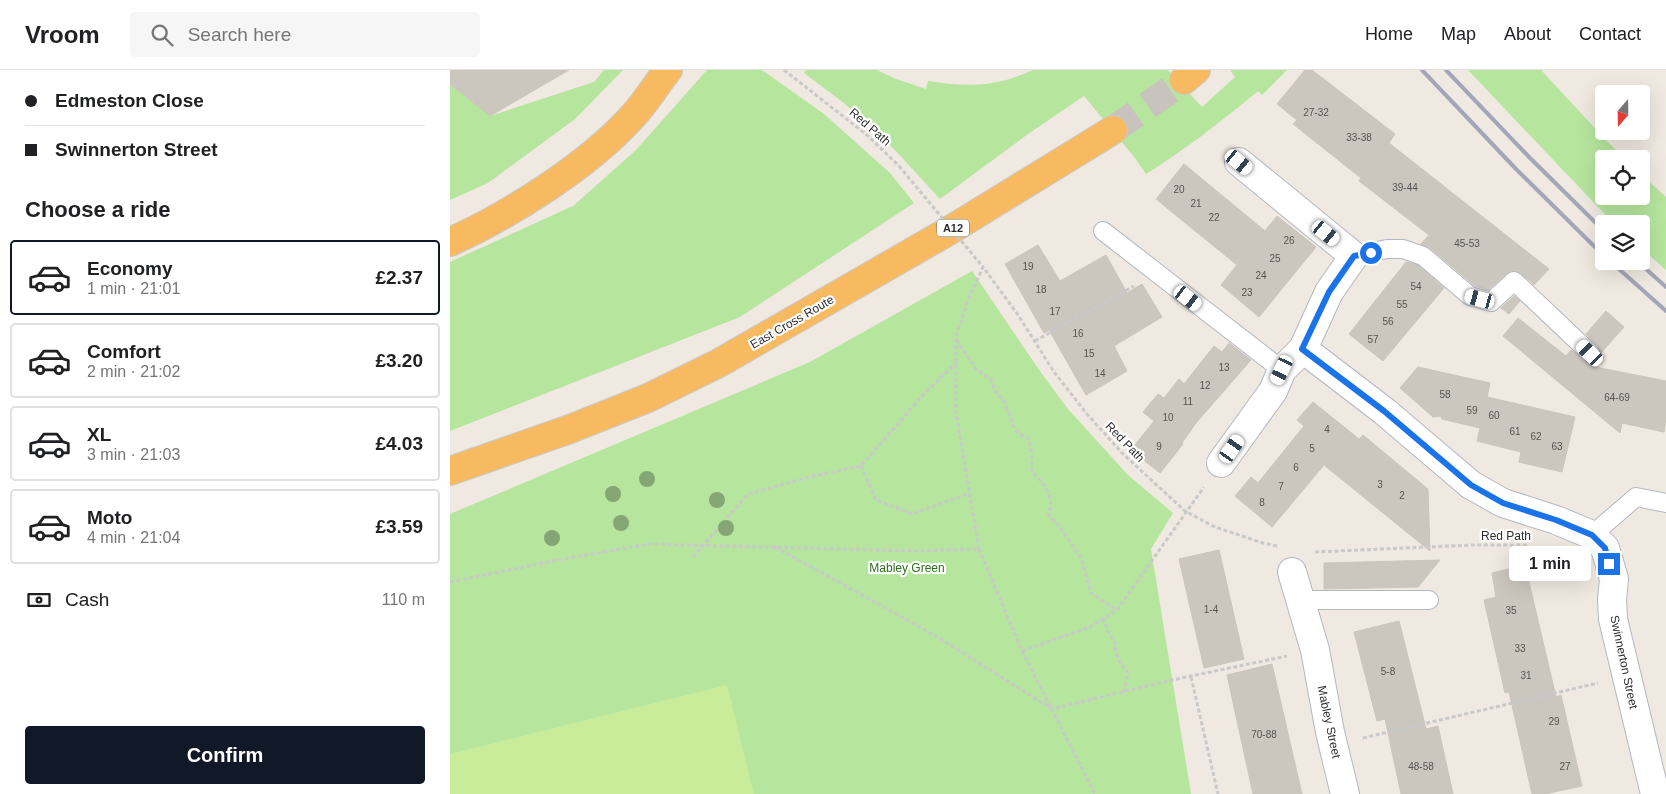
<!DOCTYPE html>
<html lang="en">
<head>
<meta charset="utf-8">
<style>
  body { margin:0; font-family:Helvetica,sans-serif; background:#f6f6f6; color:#202124; height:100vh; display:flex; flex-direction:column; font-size:19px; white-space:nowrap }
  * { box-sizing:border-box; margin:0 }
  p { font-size:16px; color:#757577 }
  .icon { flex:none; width:28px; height:28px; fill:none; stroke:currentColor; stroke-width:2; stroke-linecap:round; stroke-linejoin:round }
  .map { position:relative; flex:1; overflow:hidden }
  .panel { display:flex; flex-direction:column; background:#fff; width:450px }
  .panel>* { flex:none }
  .hud { display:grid; align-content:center; height:110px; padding:0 25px; background:#fff }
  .needle { width:32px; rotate:200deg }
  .fabs { position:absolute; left:1145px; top:15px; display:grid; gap:10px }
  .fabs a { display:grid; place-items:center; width:55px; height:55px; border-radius:5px; background:#fff; box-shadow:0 5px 20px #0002; font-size:25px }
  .end { position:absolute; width:22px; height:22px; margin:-11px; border:6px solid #1a73e8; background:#fff; box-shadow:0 0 0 2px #fff }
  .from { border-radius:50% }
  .bubble { position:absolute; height:35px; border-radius:5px; background:#fff; box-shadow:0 5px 20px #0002; font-size:16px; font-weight:700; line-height:35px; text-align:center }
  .car { position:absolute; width:15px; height:30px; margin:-15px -8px; border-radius:6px; box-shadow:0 0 4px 1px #0007; background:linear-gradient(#fff 24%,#345 0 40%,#fff 0 76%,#345 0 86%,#fff 0) }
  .hud b { display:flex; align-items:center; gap:18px; height:48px; font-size:19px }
  .hud b+b { border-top:1px solid #e0e0e0 }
  .hud i { width:12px; height:12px; background:#202124 }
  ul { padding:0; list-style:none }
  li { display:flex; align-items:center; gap:15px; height:75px; margin:0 10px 8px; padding:0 15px; border:2px solid #e0e0e0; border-radius:5px }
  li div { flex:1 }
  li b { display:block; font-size:19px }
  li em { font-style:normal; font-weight:700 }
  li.on { border-color:#111827 }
  li>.icon { width:45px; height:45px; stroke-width:1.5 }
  h2 { padding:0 25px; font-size:22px; line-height:60px }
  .pay { display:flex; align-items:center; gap:12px; height:55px; padding:0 25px; font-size:19px }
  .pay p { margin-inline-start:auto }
  .cta { display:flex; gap:10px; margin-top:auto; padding:10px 25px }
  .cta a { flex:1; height:58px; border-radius:5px; background:#111827; color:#fff; font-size:20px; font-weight:700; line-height:58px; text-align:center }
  header { display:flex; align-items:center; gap:30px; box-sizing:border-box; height:70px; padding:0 25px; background:#fff; border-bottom:1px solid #e0e0e0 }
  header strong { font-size:24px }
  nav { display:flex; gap:28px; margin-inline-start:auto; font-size:18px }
  .search { width:350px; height:45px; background:#f6f6f6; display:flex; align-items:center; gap:12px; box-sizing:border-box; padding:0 18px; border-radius:5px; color:#757577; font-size:19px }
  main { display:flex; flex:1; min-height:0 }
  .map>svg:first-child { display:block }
  .green { fill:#b6e59e }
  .pitch { fill:#c9ec9a }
  .building { fill:#cbc7bf; stroke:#cbc5ba }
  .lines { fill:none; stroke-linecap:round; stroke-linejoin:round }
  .trunk-tunnel { stroke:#c8c4bd; stroke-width:28; stroke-dasharray:28 14; stroke-linecap:butt }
  .service-casing { stroke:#b4b7c1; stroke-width:20 }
  .minor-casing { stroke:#b4b7c1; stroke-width:30 }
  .trunk-casing { stroke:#c9c9c9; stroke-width:30 }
  .path { stroke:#c9c9c9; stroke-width:3; stroke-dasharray:4 2.5; stroke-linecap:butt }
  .service { stroke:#fff; stroke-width:18 }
  .minor { stroke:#fff; stroke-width:28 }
  .trunk { stroke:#f8ba60; stroke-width:28 }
  .rail { stroke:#a3a6b8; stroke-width:4 }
  .path-bridge { stroke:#c9c9c9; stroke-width:3; stroke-dasharray:4 2.5; stroke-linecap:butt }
  .tree { fill:#84a574 }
  .route { stroke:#1a73e8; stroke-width:6 }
  .labels { text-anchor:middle; stroke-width:4.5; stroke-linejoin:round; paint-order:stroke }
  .number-label { font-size:10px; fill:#555452 }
  .shield { fill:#fff; stroke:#6d6d6d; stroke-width:1 }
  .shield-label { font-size:11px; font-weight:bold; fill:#2e2e2e }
  .street-label { font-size:12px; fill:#2e2e2e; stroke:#fff }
  .park-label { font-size:12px; fill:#2c6e1b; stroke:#fff }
</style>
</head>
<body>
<header>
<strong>Vroom</strong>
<div class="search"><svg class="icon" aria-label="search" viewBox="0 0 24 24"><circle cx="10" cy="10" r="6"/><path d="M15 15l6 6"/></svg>Search here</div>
<nav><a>Home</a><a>Map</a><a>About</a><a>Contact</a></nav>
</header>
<main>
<section class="panel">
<div class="hud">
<b><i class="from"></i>Edmeston Close</b>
<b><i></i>Swinnerton Street</b>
</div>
<h2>Choose a ride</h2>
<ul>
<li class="on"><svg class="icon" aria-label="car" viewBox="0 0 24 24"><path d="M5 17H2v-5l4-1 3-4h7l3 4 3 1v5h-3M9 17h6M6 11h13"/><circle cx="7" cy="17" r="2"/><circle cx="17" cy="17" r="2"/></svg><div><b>Economy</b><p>1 min · 21:01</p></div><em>£2.37</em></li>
<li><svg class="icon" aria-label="car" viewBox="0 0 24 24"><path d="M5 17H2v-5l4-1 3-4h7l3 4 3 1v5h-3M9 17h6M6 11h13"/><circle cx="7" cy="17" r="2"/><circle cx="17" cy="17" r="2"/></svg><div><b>Comfort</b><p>2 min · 21:02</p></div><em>£3.20</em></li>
<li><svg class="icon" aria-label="car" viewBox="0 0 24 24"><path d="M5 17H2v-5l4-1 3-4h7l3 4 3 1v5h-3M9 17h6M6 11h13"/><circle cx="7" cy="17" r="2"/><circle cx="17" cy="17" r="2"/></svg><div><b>XL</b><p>3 min · 21:03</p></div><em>£4.03</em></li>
<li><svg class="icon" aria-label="car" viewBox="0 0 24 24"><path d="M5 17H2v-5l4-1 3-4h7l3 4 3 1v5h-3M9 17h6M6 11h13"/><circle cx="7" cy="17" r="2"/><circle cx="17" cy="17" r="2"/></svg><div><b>Moto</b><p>4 min · 21:04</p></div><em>£3.59</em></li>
</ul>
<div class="pay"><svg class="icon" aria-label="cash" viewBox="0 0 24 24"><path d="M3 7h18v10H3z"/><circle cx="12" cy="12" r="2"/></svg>Cash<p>110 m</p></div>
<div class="cta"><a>Confirm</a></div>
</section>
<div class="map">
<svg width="1216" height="724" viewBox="0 0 1216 724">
  <rect width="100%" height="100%" fill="#efe9e1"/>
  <!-- green -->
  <path class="green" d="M154 0H173L125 49 38 113 0 130V14L40 46 144 12Z
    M257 0H312L374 44 440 103 464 133 290 247 0 361V192L123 136 186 80Z
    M356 0H427L446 9 476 19 478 11C518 17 546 17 583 0H718L752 37 785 7 780 0H837L812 25 808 21C772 51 736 79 696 104L685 88 634 26 578 64 490 129 444 79 394 33 354 3Z
    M1018 0H1091L1155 69 1175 89H1154V126H1191V104L1216 127V200L1191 178V154H1164Z
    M522 201 592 304 618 339 678 405 723 443 701 479 741 724H0V444L360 292Z"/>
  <!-- pitch -->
  <path class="pitch" d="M277 615 304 724H0V684Z"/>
  <!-- building -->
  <path class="building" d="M0 0H119L40 46 0 14Z
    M855 0H862L945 64 939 73 1099 199 1084 215 1071 203 1062 201 1057 203 1038 220 1025 216 980 178 971 174 979 165 909 111 911 108 843 54 847 50 827 34Z
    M734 94 815 161 827 146 866 177 809 247 771 215 787 195 706 129Z
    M588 175 610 211 656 185 677 223 692 214 712 247 664 276 677 301 636 325 599 260 594 263 555 194Z
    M956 192 968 195 994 218 933 291 899 264Z
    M1064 226 1070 231 1059 244 1051 238Z
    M1156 241 1174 257 1150 284 1148 276 1136 264Z
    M1068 248 1116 286 1121 280 1133 291 1142 293 1140 296 1216 311V348L1214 362 1172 353 1170 363 1053 266Z
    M779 273 801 290 746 353 732 373 733 374 710 403 681 380 704 351 693 342 708 324 714 328 729 309 734 314 764 276 772 282Z
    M968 297 1040 313 1037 327 1125 347 1112 402 1069 392 1071 382 1027 371 1030 358 992 349 991 346 983 347 950 318Z
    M863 332 909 369 913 365 978 419 980 481 874 395 822 457 785 426 801 407 808 413 854 356 847 350Z
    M769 480 794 589 754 598 729 489Z
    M990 490 968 517 874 519V493Z
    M1075 495 1106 627 1111 625 1132 716 1095 724H1082L1059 622 1055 623 1034 530 1046 527 1042 503Z
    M949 551 976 659 988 656 1003 724H951L935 649 927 651 904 562Z
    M822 594 852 724H803L777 605Z"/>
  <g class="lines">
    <!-- trunk-tunnel -->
    <path class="trunk-tunnel" d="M663 60 734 10"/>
    <defs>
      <path id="service" d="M653 161 832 300
        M904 186 937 179H953L973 186 1020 226 1041 232 1064 211 1140 283
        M1142 465 1186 427 1216 433
        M850 530H979"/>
      <path id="minor" d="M853 279 934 341 1021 415 1053 433 1106 450 1142 465 1155 478 1164 509 1162 529 1163 549 1205 724
        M771 393 823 321 832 300 853 279 879 222 904 186 789 92
        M842 502 865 580 880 662 895 724"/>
      <path id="trunk" d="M734 10 746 0
        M0 172C60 145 139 95 183 46 196 32 206 15 218 0
        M0 401 120 359 198 328 269 293 497 162 663 60"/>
    </defs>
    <!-- service casing -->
    <use href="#service" class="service-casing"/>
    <!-- minor casing -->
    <use href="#minor" class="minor-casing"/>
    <!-- trunk casing -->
    <use href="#trunk" class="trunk-casing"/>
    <!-- path -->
    <path class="path" d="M334 0 417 65 449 96
      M506 270 526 299 542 311 544 319 555 333 566 362 579 369 582 385V402C594 413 606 428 598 444L609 456 631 488 641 523 667 540
      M585 271 684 216
      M411 396 426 430 462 444 520 423
      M325 477 486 566 602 639 722 610 837 586
      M529 479 572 581 645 724
      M865 482 1023 475H1079
      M243 487 298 424 363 406 411 396 473 325 506 293
      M0 512 108 490 199 474 467 481 529 479 506 342V267L518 230 533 197 568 245 604 302 637 344 672 383 735 441 765 457 813 473 827 476
      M653 548 659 564 665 572 666 583 670 593 678 602 674 622
      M572 581 640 557 667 540 754 417
      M741 607 768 724
      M913 668 1148 613"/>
    <!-- service -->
    <use href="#service" class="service"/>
    <!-- minor -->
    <use href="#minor" class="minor"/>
    <!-- trunk -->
    <use href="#trunk" class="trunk"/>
    <!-- rail -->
    <path class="rail" d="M972 0 1066 99 1154 186
      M996 0 1080 88 1154 161
      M1160 191 1216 241
      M1187 191 1216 217"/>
    <!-- path-bridge -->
    <path class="path-bridge" d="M449 96 533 197"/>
  </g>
  <!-- trees -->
  <g class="tree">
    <circle cx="197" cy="409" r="8"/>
    <circle cx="163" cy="424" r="8"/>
    <circle cx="267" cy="430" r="8"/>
    <circle cx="171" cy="453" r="8"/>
    <circle cx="276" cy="458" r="8"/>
    <circle cx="102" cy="468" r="8"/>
  </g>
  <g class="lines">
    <!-- route -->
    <path class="route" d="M921 183 904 186 879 222 852 279 934 341 1021 415 1053 433 1106 450 1142 465 1155 478 1159 494"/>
  </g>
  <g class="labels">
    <!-- number labels -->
    <g class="number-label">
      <text x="866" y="46">27-32</text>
      <text x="909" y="71">33-38</text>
      <text x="955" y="121">39-44</text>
      <text x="729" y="123">20</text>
      <text x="746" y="137">21</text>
      <text x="764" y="151">22</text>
      <text x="839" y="174">26</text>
      <text x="1017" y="177">45-53</text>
      <text x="825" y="192">25</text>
      <text x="578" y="200">19</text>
      <text x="811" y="209">24</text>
      <text x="966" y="220">54</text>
      <text x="591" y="223">18</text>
      <text x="797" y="226">23</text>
      <text x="952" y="238">55</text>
      <text x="605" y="245">17</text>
      <text x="938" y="255">56</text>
      <text x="628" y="267">16</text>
      <text x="923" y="273">57</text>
      <text x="639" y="287">15</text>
      <text x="774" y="301">13</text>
      <text x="650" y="307">14</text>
      <text x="755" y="319">12</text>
      <text x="995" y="328">58</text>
      <text x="1167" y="331">64-69</text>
      <text x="738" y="335">11</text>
      <text x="1022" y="344">59</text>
      <text x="1044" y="349">60</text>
      <text x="718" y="351">10</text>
      <text x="877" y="363">4</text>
      <text x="1065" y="365">61</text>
      <text x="1086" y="370">62</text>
      <text x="709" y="380">9</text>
      <text x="1107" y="380">63</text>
      <text x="862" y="382">5</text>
      <text x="846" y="401">6</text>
      <text x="930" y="418">3</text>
      <text x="831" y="420">7</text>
      <text x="952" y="429">2</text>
      <text x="812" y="436">8</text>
      <text x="761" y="543">1-4</text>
      <text x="1061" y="544">35</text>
      <text x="1070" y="582">33</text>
      <text x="938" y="605">5-8</text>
      <text x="1076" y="609">31</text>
      <text x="1104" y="655">29</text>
      <text x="814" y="668">70-88</text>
      <text x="971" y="700">48-58</text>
      <text x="1115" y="700">27</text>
    </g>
    <!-- shield labels -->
    <rect class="shield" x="487" y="149.5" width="32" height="17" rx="4"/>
    <g class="shield-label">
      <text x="503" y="162">A12</text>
    </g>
    <!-- street labels -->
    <g class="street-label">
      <text transform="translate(420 57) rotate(41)" y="4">Red Path</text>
      <text transform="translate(342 252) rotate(-30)" y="4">East Cross Route</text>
      <text transform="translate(675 372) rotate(46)" y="4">Red Path</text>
      <text x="1056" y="470">Red Path</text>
      <text transform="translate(1174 592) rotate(78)" y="4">Swinnerton Street</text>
      <text transform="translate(879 652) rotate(78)" y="4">Mabley Street</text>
    </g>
    <!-- park labels -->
    <g class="park-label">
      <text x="457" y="502">Mabley Green</text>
    </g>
  </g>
</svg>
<div class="fabs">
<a><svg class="needle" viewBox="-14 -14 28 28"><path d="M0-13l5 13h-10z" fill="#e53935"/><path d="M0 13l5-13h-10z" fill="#757577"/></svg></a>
<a><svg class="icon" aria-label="locate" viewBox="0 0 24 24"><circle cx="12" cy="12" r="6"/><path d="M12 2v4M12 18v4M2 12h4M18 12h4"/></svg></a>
<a><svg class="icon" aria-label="layers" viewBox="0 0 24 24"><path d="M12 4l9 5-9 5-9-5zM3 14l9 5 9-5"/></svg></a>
</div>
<i class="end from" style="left:921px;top:183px"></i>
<i class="end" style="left:1159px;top:494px"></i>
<div class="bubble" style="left:1059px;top:476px;width:82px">1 min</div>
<i class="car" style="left:789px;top:92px;rotate:129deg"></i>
<i class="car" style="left:876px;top:163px;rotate:129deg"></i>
<i class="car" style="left:738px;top:228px;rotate:128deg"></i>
<i class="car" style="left:1030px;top:229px;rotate:285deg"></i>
<i class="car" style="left:1140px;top:283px;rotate:314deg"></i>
<i class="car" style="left:832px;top:300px;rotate:205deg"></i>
<i class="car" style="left:782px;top:379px;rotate:35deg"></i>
</div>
</main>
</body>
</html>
